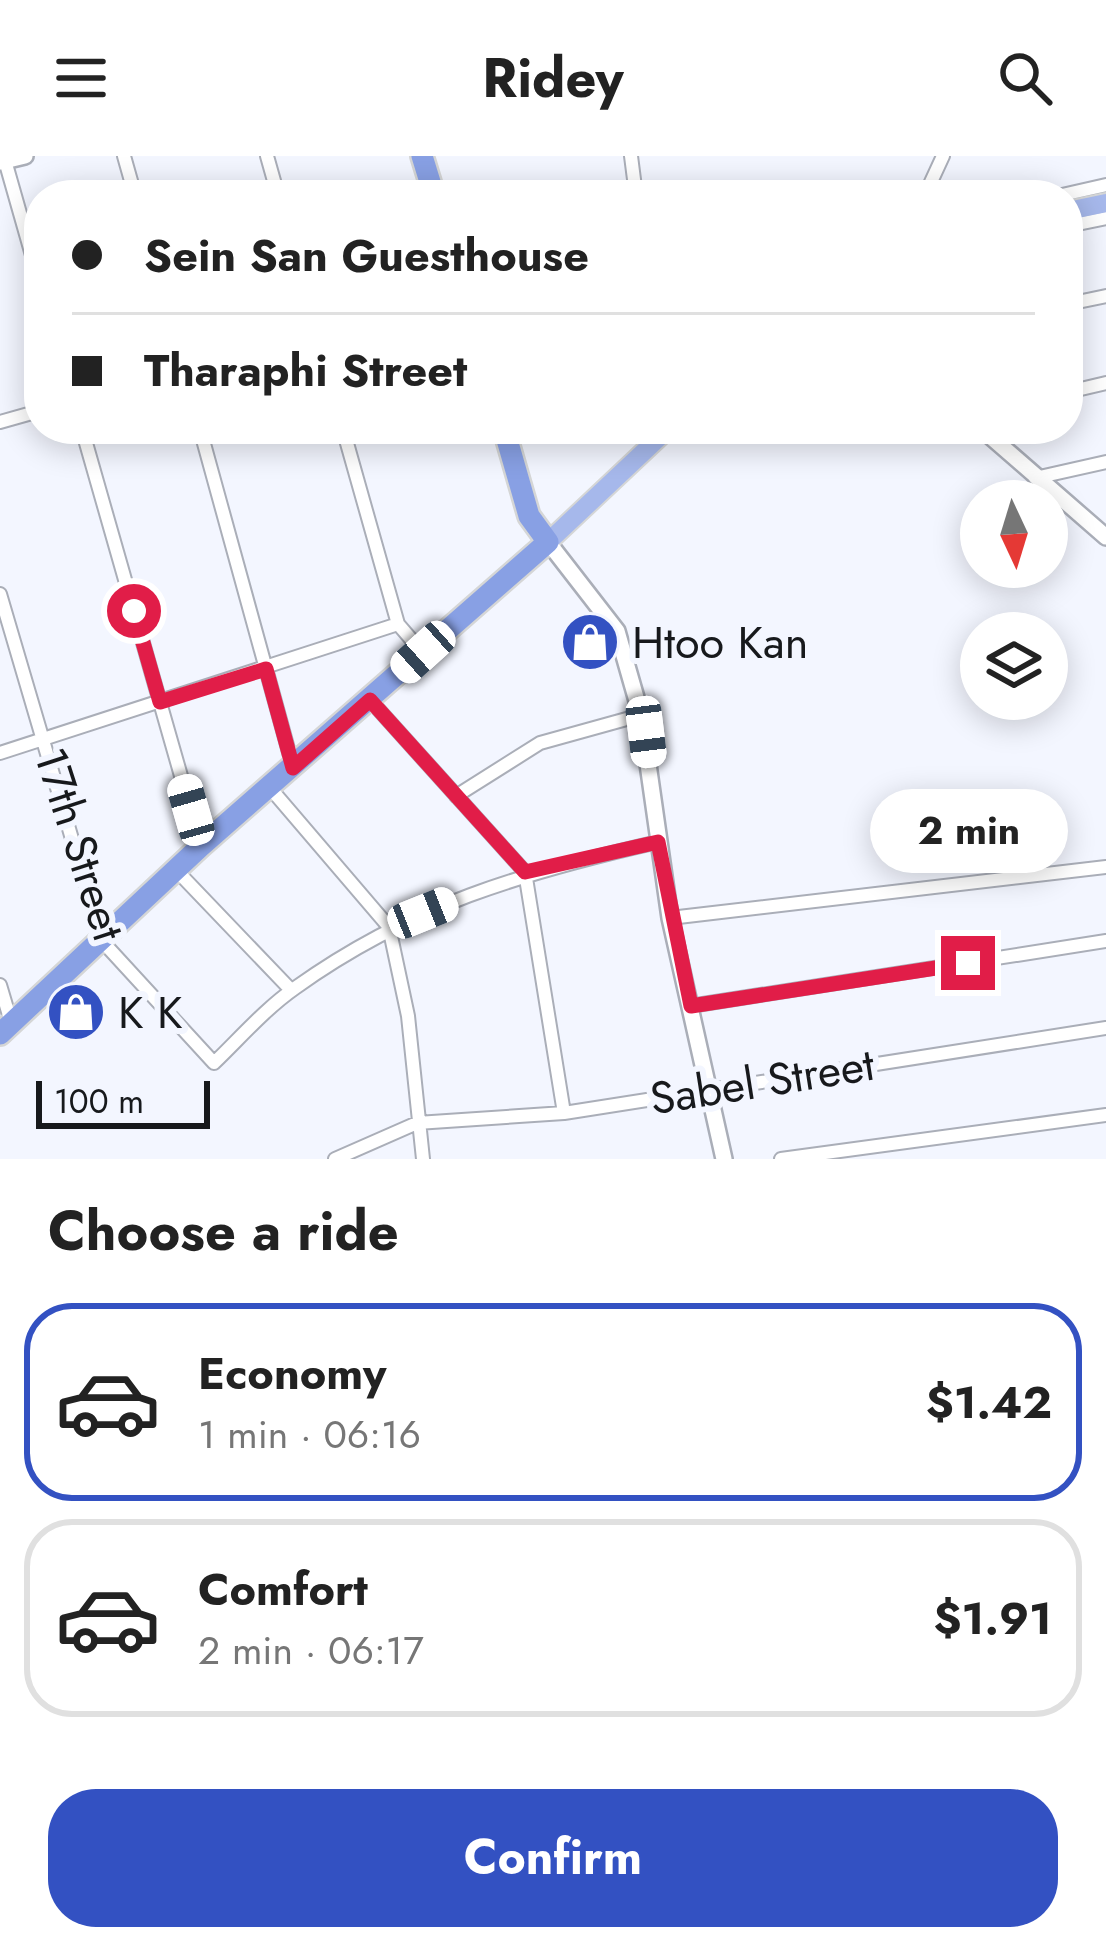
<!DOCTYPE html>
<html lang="en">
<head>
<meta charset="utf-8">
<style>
  body { margin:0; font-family:Jost,sans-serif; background:#f6f6f6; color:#222; height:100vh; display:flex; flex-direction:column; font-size:45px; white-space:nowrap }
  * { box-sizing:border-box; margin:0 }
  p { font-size:39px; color:#767676 }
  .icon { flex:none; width:66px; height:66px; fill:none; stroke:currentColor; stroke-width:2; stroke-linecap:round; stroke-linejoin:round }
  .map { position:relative; height:1003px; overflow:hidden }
  .panel { display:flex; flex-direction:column; background:#fff; flex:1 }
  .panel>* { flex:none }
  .banner { position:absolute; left:24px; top:24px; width:1059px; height:264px; border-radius:48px; box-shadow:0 6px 30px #0003; display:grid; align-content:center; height:264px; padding:0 48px; background:#fff }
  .needle { width:78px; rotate:176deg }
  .buttons { position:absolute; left:960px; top:324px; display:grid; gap:24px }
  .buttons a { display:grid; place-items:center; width:108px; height:108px; border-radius:50%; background:#fff; box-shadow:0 6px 30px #0003; font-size:60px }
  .scale { position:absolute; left:36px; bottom:30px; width:174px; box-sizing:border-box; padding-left:12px; border:6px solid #17191c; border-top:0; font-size:33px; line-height:42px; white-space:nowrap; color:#17191c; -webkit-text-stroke:9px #f3f6ff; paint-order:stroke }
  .end { position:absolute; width:54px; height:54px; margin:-27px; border:15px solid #e11d48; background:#fff; box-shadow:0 0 0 6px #fff }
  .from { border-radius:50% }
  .bubble { position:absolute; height:84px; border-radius:42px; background:#fff; box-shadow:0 6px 30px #0003; font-size:39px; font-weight:700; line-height:84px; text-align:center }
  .car { position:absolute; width:36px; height:72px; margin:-36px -18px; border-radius:15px; box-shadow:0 0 9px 3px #0007; background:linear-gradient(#fff 24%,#345 0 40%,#fff 0 76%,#345 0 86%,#fff 0) }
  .banner b { display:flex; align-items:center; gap:42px; height:114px; font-size:45px }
  .banner b+b { border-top:3px solid #e0e0e0 }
  .banner i { width:30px; height:30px; background:#222 }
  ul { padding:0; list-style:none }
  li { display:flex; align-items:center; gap:36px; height:198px; margin:0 24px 18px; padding:0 24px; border:6px solid #e0e0e0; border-radius:48px }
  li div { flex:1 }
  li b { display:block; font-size:45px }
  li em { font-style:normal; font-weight:700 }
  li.active { border-color:#3351c2 }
  li>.icon { width:108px; height:108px; stroke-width:1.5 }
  h2 { padding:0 48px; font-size:54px; line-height:144px }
  .action { display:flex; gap:24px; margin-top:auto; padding:24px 48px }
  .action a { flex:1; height:138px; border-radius:48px; background:#3351c2; color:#fff; font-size:48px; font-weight:700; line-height:138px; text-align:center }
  header { display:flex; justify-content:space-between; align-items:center; height:156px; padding:0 48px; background:#fff; font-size:54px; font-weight:700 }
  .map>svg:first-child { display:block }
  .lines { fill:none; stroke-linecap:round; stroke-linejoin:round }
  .minor-casing { stroke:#aaaeb8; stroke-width:16 }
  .tertiary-casing { stroke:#aaaeb8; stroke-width:20 }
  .primary-casing { stroke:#d5d6d6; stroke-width:22 }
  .trunk-casing { stroke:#d5d6d6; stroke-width:26 }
  .minor { stroke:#fff; stroke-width:12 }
  .tertiary { stroke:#fff; stroke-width:15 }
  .primary { stroke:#a6b8eb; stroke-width:18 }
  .trunk { stroke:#88a0e4; stroke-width:21 }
  .route { stroke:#e11d48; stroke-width:15 }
  .labels { text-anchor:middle; stroke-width:12; stroke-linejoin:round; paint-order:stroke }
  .poi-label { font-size:45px; fill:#17191c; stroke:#f3f6ff; text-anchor:start }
  .street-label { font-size:45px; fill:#17191c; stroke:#f3f6ff }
</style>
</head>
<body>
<header><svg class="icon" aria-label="menu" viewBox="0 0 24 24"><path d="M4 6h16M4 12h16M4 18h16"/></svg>Ridey<svg class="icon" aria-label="search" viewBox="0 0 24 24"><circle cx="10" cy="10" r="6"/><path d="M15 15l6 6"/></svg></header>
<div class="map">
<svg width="1106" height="1003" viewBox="0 0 1106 1003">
  <rect width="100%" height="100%" fill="#f3f6ff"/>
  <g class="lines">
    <defs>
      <path id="minor" d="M124 0 135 39
        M267 0 278 39
        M631 0 636 39
        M4 1 39 124
        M925 39 943 0
        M1062 39 1106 29
        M1068 70 1106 62
        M1068 148 1106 140
        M1068 236 1106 227
        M0 266 39 255
        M82 273 201 690
        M200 273 293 611
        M343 273 398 468 423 497
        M1035 322 1106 306
        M0 438 102 785 214 907C240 882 265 853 295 832 411 749 522 717 658 686
        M370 544 525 716 564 957
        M0 597 398 468
        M271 633 389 771 408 860 423 1003
        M456 640 540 587 641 559
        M178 716 291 834
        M670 762 1106 711
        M0 829 11 866
        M690 850 1106 785
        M335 1003 417 967 564 957 1106 872
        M781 1003 1106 959"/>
      <path id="tertiary" d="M0 6 25 0
        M982 273 1106 381
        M548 386 617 475 641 559 670 762 724 1003"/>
      <path id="primary" d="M1068 55 1106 47
        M548 386 668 273"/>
      <path id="trunk" d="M422 0 434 39
        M0 878 201 690 548 386 529 360 504 273"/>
    </defs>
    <!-- minor casing -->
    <use href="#minor" class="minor-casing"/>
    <!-- tertiary casing -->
    <use href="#tertiary" class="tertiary-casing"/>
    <!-- primary casing -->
    <use href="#primary" class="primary-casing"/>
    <!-- trunk casing -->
    <use href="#trunk" class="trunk-casing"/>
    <!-- minor -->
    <use href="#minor" class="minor"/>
    <!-- tertiary -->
    <use href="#tertiary" class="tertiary"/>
    <!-- primary -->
    <use href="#primary" class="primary"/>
    <!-- trunk -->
    <use href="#trunk" class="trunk"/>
  </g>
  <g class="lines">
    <!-- route -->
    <path class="route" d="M134 455 160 546 266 513 293 612 370 544 525 716 658 686 691 850 968 807"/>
  </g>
  <!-- icons -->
  <defs>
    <symbol id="shop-disc" viewBox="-11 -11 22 22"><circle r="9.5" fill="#3351c2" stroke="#f3f6ff"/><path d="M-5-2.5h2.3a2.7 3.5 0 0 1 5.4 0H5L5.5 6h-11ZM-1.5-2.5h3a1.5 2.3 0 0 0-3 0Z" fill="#fff"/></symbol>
  </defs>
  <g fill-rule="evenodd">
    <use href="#shop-disc" x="557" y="453" width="66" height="66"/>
    <use href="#shop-disc" x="43" y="823" width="66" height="66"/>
  </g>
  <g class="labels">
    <!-- poi labels -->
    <g class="poi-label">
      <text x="632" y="502">Htoo Kan</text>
      <text x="118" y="872">K K</text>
    </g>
    <!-- street labels -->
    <g class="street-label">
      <text transform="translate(80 688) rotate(72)" y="16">17th Street</text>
      <text transform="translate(762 925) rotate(-9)" y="16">Sabel Street</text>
    </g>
  </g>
</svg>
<div class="buttons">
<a><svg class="needle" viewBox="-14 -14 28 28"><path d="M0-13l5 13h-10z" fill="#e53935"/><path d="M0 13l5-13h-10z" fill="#767676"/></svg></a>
<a><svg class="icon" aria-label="layers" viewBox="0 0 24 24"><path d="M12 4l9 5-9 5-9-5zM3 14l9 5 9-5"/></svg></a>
</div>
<div class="scale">100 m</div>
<i class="end from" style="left:134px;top:455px"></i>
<i class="end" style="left:968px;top:807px"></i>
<div class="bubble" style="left:870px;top:633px;width:198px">2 min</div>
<i class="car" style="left:423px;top:496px;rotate:228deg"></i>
<i class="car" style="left:646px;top:576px;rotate:173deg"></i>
<i class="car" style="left:191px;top:654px;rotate:344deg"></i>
<i class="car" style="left:423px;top:757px;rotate:68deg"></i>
<div class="banner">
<b><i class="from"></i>Sein San Guesthouse</b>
<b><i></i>Tharaphi Street</b>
</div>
</div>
<section class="panel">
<h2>Choose a ride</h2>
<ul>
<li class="active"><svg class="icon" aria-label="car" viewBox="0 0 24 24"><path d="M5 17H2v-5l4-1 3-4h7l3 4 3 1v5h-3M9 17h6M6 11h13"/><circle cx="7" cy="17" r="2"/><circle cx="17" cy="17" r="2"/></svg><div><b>Economy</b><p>1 min · 06:16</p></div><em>$1.42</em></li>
<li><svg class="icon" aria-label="car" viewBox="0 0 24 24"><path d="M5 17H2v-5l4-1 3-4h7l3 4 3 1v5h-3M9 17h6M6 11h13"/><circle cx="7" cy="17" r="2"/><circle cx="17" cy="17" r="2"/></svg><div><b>Comfort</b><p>2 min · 06:17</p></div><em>$1.91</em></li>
</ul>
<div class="action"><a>Confirm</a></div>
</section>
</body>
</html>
